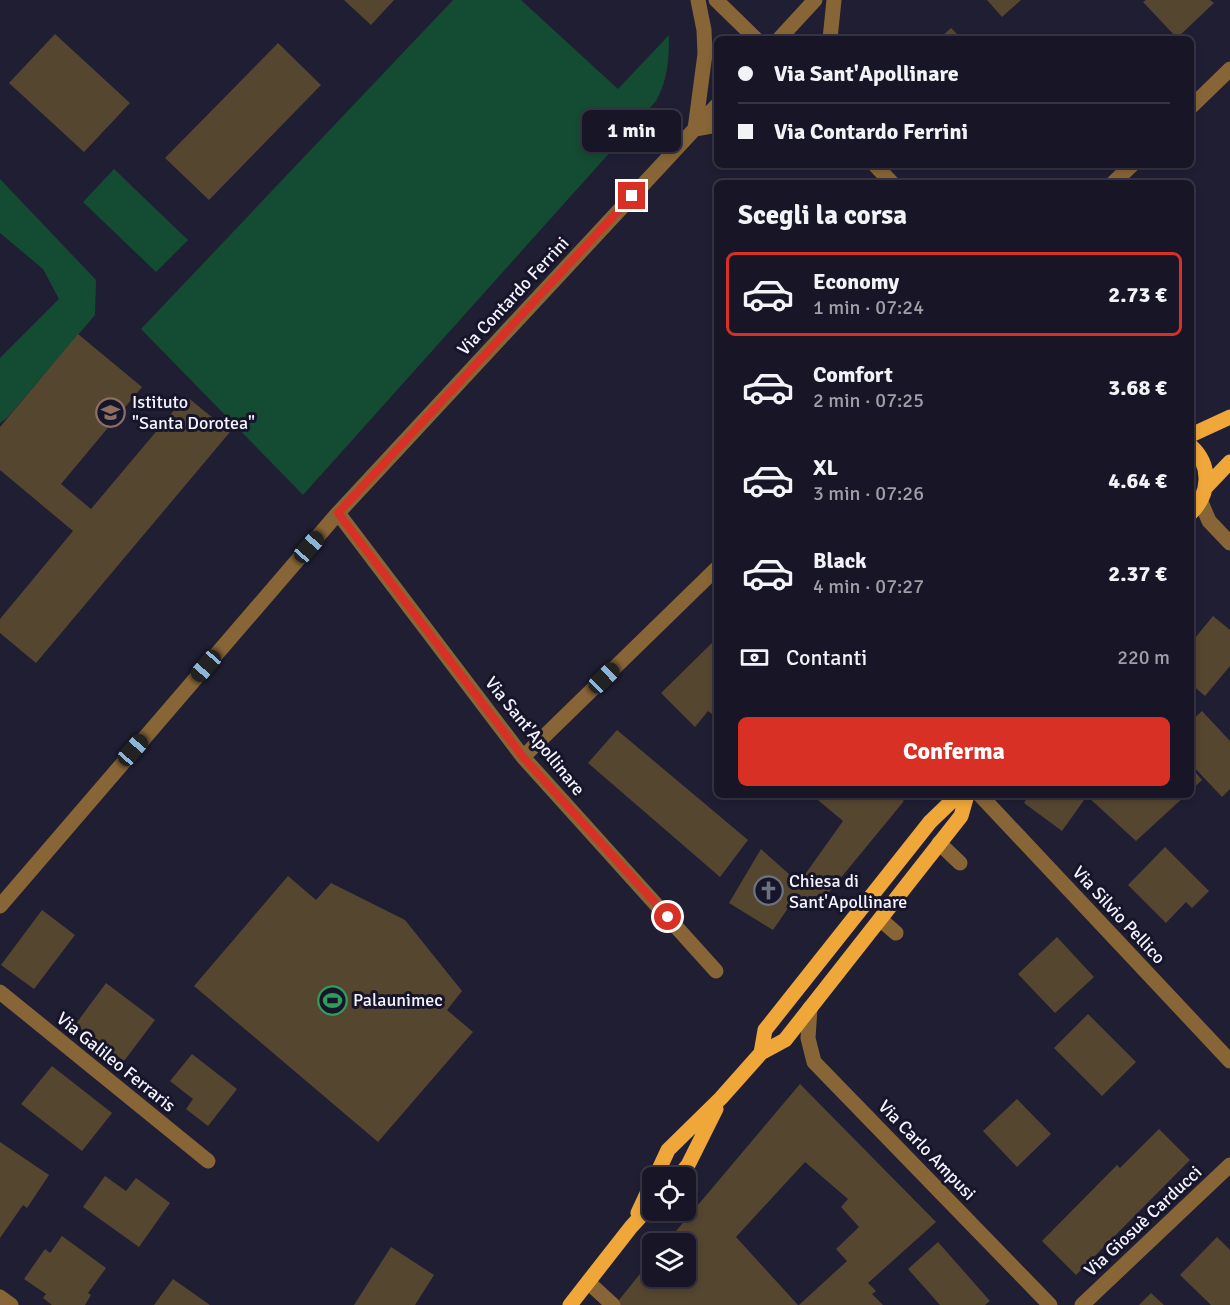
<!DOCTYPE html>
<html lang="it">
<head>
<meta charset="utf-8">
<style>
  body { margin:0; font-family:Signika,sans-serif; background:#211f2e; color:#f1f3f6; height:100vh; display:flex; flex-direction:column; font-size:22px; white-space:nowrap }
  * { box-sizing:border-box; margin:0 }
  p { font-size:20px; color:#9f9fa7 }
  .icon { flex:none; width:33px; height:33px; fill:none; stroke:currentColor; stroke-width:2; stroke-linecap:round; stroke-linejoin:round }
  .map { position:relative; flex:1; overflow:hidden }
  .details { position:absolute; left:714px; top:180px; width:480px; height:618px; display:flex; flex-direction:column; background:#181626; border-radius:9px; box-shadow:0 3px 9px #0003,0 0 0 2px #363543 }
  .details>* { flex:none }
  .top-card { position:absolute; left:714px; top:36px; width:480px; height:132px; border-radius:9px; box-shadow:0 3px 9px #0003,0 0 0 2px #363543; display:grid; align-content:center; height:132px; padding:0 24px; background:#181626 }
  .controls { position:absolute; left:642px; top:1167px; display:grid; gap:12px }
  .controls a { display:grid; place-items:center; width:54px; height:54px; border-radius:9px; background:#181626; box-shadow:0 3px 9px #0003,0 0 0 2px #363543; font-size:30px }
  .end { position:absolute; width:27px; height:27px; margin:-14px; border:8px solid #d93025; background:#fff; box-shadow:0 0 0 3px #fff }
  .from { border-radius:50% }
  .bubble { position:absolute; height:42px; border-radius:9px; background:#181626; box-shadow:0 3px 9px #0003,0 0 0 2px #363543; font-size:20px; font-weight:800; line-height:42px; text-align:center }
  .car { position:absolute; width:18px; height:36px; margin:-18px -9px; border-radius:8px; box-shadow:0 0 4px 2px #0007; background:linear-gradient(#222 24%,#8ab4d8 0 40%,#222 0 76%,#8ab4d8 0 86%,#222 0) }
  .top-card b { display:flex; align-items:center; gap:21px; height:57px; font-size:22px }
  .top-card b+b { border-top:2px solid #363543 }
  .top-card i { width:15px; height:15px; background:#f1f3f6 }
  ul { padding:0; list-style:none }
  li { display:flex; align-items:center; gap:18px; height:84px; margin:0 12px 9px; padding:0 12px; border:3px solid transparent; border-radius:9px }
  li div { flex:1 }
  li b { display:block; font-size:22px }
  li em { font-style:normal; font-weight:800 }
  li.active { border-color:#d93025 }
  li>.icon { width:54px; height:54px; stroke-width:1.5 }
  h2 { padding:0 24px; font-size:27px; line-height:72px }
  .pay { display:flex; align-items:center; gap:15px; height:66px; padding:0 24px; font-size:22px }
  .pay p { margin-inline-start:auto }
  .action { display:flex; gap:12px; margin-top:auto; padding:12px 24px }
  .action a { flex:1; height:69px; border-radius:9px; background:#d93025; color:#fff; font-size:24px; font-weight:800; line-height:69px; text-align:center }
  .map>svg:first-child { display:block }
  .green { fill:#144b33 }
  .building { fill:#554630 }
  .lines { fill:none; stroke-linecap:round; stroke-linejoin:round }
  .minor { stroke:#886536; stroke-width:15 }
  .major { stroke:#f0a739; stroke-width:15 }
  .route { stroke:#d93025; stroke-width:8 }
  .labels { text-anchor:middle; stroke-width:6; stroke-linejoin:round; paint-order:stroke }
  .street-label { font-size:18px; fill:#f4f3ff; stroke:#171529 }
  .poi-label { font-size:18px; fill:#f4f3ff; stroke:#171529; text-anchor:start }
</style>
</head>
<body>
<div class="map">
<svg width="1230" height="1305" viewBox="0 0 1230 1305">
  <rect width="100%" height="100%" fill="#201e33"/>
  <!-- green -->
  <path class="green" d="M453 0H521L618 89 669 35C669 59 668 80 656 101L303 495 141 329Z
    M114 169 188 240 156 272 83 202Z
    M0 179 96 280 95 315 7 418 0 423V358L59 299 43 269 0 233Z"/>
  <!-- building -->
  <path class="building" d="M344 0H394L371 25Z
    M987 0H1021L1002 17Z
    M1146 0H1210L1214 3 1177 38 1143 2Z
    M951 28 962 39H939Z
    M55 34 130 103 84 152 9 83Z
    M278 43 321 85 209 200 165 158Z
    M78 334 142 387 61 484 91 509 186 396 230 432 36 663 0 633V619L73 531 0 470V427Z
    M1213 616 1230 630V666L1205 696 1191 684V643Z
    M714 641 717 643V718L708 711 695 727 661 693Z
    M1202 711 1230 741V789L1222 797 1191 764V721Z
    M617 730 748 840 720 877 588 763Z
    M1191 767 1202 780 1191 790Z
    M812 795H896L904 801 816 908 797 895 773 930 729 903 761 849 799 883 843 821Z
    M1029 795H1186L1136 841 1087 796 1062 831 1024 803Z
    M1165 847 1209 891 1192 908 1186 902 1166 923 1128 885Z
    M288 876 316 900 331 883 405 920 462 991 447 1010 473 1032 378 1142 194 986Z
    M42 910 75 935 34 989 1 965Z
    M1057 937 1094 977 1055 1013 1018 974Z
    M106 983 155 1020 124 1061 75 1025Z
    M1088 1014 1136 1062 1102 1096 1054 1048Z
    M192 1054 237 1089 208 1126 186 1109 193 1099 170 1081Z
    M52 1066 112 1113 82 1151 21 1104Z
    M800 1084 936 1222 868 1283 876 1291 872 1294 883 1305H799L847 1261 836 1249 859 1227 841 1207 848 1199 805 1162 736 1237 798 1305H615L652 1259V1276H686V1244H665Z
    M1017 1099 1051 1134 1017 1167 983 1131Z
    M1159 1129 1190 1160 1076 1275 1042 1241 1117 1165 1120 1168Z
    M0 1142 49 1175 27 1208 23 1205 0 1238Z
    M105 1176 126 1191 136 1178 170 1203 139 1247 83 1207Z
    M62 1236 106 1268 88 1293 91 1295 85 1305H52L43 1298 46 1294 24 1279 45 1249 50 1253Z
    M1217 1237 1230 1250V1305H1211L1180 1275Z
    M938 1242 990 1301 985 1305H940L908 1269Z
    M391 1247 434 1275 415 1305H354Z
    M173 1279 210 1305H154Z
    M1151 1293 1164 1305H1139Z"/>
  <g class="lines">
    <!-- minor -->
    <path class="minor" d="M716 0 756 39
      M779 39 815 0
      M830 39 834 0
      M1191 107 1230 69
      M695 129 705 54 704 30 698 0
      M695 129 717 125
      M875 165 892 183
      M1113 183 1132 165
      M1201 502 1209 521 1230 543
      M338 513 523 757 716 971
      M523 757 717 568
      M980 795 1230 1061
      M939 843 960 863
      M0 906 338 513 717 105
      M880 919 896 933
      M0 992 208 1161
      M810 1008 808 1038 814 1062 1050 1305
      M588 1282 613 1305
      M0 1297 11 1305
      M1082 1305 1230 1165"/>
    <!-- major -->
    <path class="major" d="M1191 435 1230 417
      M1191 446C1212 465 1210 494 1191 513
      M1206 487 1230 462
      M761 1053 765 1030 930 822 958 795
      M655 1178 668 1150 721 1098 761 1053 785 1040 961 816 967 795
      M677 1178 688 1165 716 1109
      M638 1213 652 1183
      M570 1305 631 1227 652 1204"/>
  </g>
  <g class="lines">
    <!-- route -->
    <path class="route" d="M632 196 338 513 523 757 668 917"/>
  </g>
  <!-- icons -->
  <defs>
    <symbol id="school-ring" viewBox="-11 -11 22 22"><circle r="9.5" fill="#171529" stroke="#8d6e63" stroke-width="1.5"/><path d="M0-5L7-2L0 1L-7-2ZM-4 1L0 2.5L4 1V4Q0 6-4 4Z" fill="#8d6e63"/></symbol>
    <symbol id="church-ring" viewBox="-11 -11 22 22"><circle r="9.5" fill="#171529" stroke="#6b7280" stroke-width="1.5"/><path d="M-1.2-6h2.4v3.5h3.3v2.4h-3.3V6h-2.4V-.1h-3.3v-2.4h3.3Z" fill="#6b7280"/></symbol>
    <symbol id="stadium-ring" viewBox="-11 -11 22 22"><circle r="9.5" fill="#171529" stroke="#2e9e5b" stroke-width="1.5"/><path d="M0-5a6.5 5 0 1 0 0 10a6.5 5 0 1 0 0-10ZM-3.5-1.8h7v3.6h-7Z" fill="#2e9e5b"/></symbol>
  </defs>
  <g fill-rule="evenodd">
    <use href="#school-ring" x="94" y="396" width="33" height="33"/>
    <use href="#church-ring" x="752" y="874" width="33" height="33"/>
    <use href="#stadium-ring" x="316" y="984" width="33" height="33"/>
  </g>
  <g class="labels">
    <!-- street labels -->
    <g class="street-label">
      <text transform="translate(513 296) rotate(-47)" y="6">Via Contardo Ferrini</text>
      <text transform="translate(535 736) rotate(51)" y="6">Via Sant'Apollinare</text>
      <text transform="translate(1119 915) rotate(47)" y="6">Via Silvio Pellico</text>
      <text transform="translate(116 1062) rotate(39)" y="6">Via Galileo Ferraris</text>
      <text transform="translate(927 1150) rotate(46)" y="6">Via Carlo Ampusi</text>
      <text transform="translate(1143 1221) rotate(-43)" y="6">Via Giosuè Carducci</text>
    </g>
    <!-- poi labels -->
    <g class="poi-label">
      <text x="132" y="408">Istituto<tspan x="132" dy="21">"Santa Dorotea"</tspan></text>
      <text x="789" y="887">Chiesa di<tspan x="789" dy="21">Sant'Apollinare</tspan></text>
      <text x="353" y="1006">Palaunimec</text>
    </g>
  </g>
</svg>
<div class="controls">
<a><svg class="icon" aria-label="locate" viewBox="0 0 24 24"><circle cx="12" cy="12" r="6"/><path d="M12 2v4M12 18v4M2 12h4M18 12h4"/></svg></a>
<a><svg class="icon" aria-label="layers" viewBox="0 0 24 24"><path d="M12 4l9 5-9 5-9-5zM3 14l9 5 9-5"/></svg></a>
</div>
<i class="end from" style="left:668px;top:917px"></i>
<i class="end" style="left:632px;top:196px"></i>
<div class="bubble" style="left:582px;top:110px;width:99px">1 min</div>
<i class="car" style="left:309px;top:547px;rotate:41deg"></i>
<i class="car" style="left:206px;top:666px;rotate:221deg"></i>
<i class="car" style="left:604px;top:678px;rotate:46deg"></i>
<i class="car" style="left:133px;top:750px;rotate:41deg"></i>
<div class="top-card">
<b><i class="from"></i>Via Sant'Apollinare</b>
<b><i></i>Via Contardo Ferrini</b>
</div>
<section class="details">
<h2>Scegli la corsa</h2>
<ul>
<li class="active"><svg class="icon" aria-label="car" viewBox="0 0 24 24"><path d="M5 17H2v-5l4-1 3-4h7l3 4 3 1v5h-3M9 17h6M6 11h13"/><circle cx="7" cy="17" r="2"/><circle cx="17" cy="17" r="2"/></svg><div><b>Economy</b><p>1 min · 07:24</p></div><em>2.73 €</em></li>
<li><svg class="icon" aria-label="car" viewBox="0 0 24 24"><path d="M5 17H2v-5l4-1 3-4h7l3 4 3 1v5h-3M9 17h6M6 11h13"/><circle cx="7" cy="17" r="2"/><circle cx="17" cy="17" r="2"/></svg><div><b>Comfort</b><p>2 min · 07:25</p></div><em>3.68 €</em></li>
<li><svg class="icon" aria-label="car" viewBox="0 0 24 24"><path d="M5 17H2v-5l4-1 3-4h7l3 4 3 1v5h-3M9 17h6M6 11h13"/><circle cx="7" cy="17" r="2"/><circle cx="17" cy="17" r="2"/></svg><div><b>XL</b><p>3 min · 07:26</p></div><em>4.64 €</em></li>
<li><svg class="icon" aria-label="car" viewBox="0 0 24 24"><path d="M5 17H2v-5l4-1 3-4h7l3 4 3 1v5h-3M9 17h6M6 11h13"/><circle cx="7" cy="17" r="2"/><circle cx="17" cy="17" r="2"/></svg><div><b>Black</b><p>4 min · 07:27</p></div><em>2.37 €</em></li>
</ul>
<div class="pay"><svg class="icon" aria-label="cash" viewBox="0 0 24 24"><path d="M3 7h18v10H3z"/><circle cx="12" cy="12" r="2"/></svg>Contanti<p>220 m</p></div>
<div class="action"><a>Conferma</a></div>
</section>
</div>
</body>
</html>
